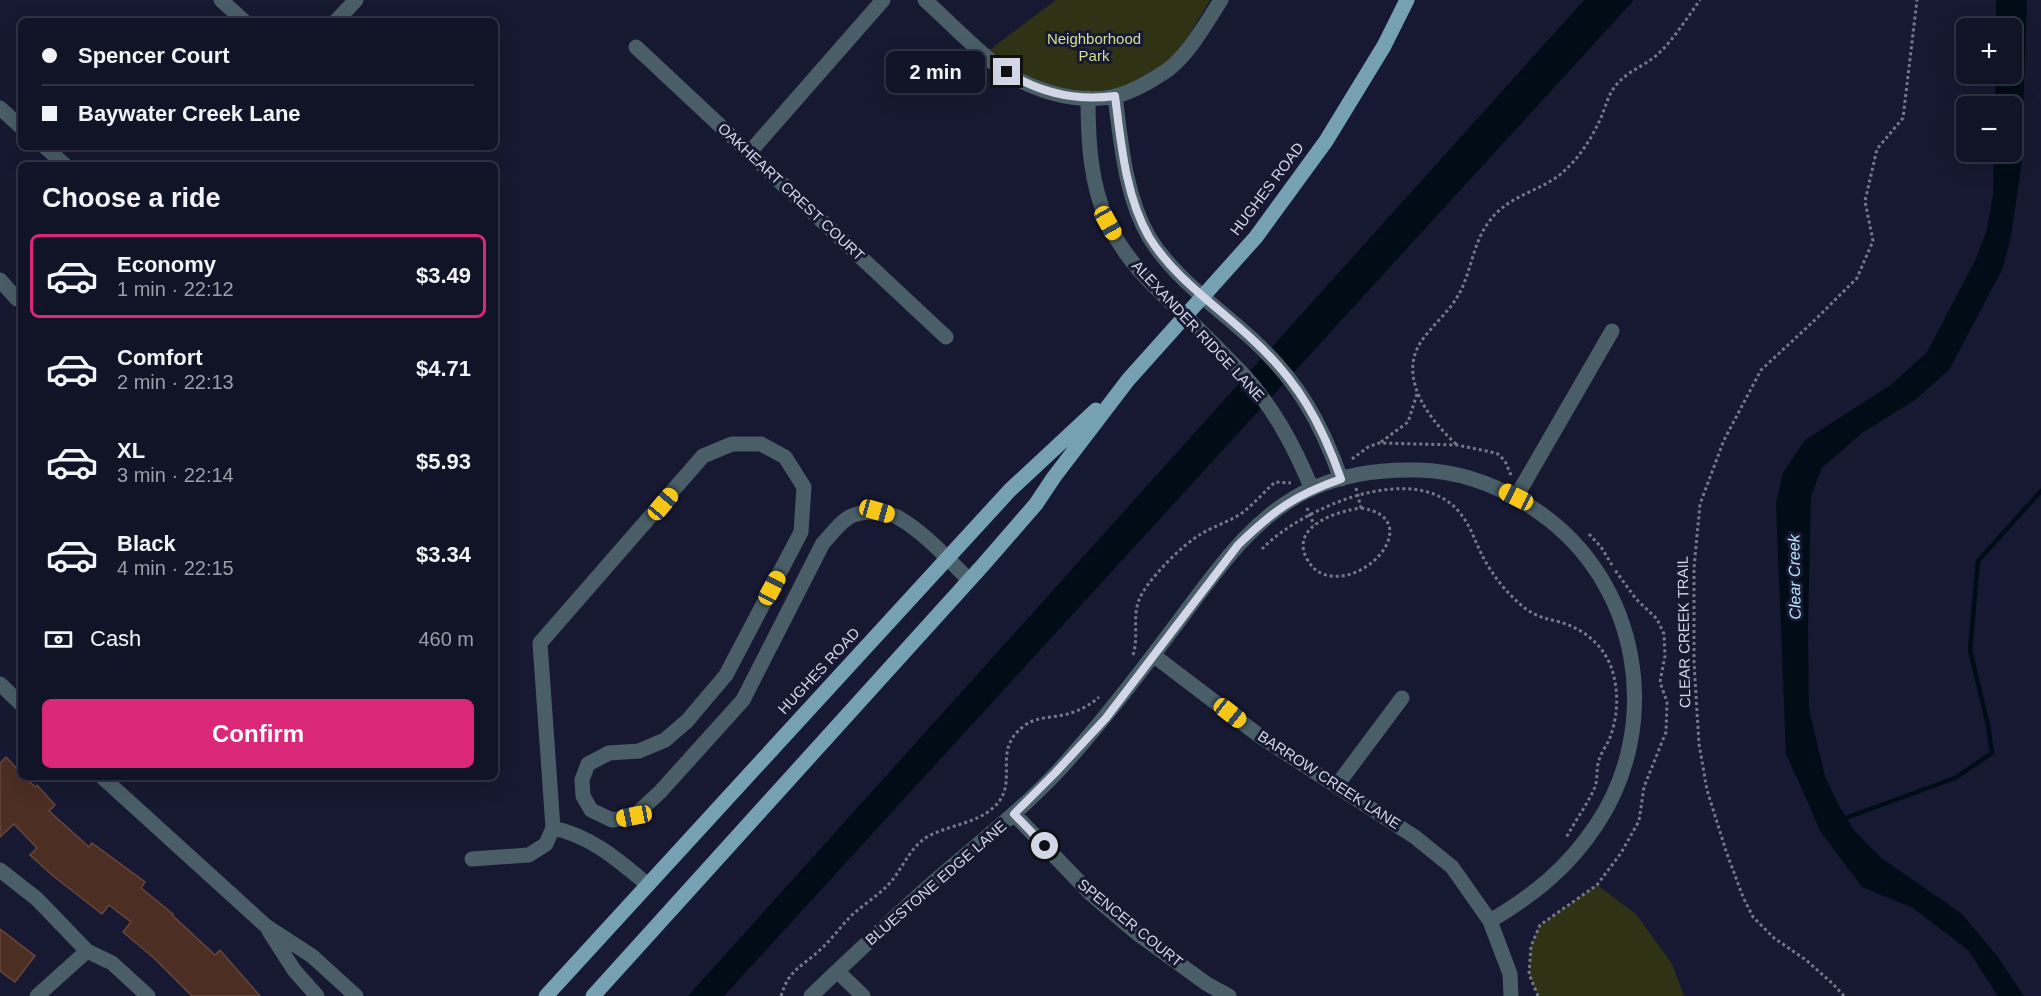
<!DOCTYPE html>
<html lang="en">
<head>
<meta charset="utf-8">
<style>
  body { margin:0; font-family:Arial,sans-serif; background:#1e2032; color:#f1f3f6; height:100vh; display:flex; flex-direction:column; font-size:22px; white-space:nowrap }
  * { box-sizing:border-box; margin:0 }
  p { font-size:20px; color:#9c9ea7 }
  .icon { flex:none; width:33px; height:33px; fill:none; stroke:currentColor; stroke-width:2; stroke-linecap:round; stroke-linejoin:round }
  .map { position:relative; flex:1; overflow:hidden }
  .sheet { position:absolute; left:18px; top:162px; width:480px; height:618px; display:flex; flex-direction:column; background:#111326; border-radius:9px; box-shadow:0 6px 24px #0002,0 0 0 2px #303243 }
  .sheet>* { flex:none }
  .hud { position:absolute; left:18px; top:18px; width:480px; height:132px; border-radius:9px; box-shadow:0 6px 24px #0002,0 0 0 2px #303243; display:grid; align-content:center; height:132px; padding:0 24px; background:#111326 }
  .controls { position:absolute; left:1956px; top:18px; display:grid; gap:12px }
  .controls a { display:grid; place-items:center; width:66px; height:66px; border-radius:9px; background:#111326; box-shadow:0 6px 24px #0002,0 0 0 2px #303243; font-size:30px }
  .end { position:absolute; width:27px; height:27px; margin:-14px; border:8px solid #d3d6e7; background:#111; box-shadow:0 0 0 3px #111 }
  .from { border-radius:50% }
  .bubble { position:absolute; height:42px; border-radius:9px; background:#111326; box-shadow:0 6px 24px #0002,0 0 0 2px #303243; font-size:20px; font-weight:600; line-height:42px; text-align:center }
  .car { position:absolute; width:18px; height:36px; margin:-18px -9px; border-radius:8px; box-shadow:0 0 4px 2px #0007; background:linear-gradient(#f5c518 24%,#345 0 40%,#f5c518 0 76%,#345 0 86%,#f5c518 0) }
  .hud b { display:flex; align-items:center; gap:21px; height:57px; font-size:22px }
  .hud b+b { border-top:2px solid #303243 }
  .hud i { width:15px; height:15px; background:#f1f3f6 }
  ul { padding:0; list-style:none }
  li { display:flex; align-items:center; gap:18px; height:84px; margin:0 12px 9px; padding:0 12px; border:3px solid transparent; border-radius:9px }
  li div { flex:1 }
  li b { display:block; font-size:22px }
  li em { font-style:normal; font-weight:600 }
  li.on { border-color:#db2777 }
  li>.icon { width:54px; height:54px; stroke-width:1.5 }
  h2 { padding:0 24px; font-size:27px; line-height:72px }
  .pay { display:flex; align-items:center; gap:15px; height:66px; padding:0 24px; font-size:22px }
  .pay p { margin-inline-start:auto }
  .cta { display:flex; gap:12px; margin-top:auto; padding:12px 24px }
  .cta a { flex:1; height:69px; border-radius:9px; background:#db2777; color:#fff; font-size:24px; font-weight:600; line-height:69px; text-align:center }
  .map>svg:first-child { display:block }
  .green { fill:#2f3214 }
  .water { fill:#000d16 }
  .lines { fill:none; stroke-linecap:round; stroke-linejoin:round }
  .stream { stroke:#000d16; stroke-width:4.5 }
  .building { fill:#4c2e23; stroke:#67473b; stroke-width:1.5 }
  .path { stroke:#75778c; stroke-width:3; stroke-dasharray:3 3; stroke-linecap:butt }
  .minor { stroke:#495e66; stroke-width:15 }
  .major { stroke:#75a1b3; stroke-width:15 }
  .route { stroke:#d3d6e7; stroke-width:8 }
  .labels { text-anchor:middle; stroke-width:6; stroke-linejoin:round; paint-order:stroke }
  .park-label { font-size:15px; fill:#d5de95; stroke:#171932 }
  .street-label { font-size:15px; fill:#d3d6e7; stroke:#171932 }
  .water-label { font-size:16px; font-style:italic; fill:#b7e5fa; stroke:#171932 }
</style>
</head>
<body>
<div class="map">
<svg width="2041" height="996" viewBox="0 0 2041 996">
  <rect width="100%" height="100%" fill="#171932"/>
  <!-- green -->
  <path class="green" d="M1056 0H1210L1170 68 1101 98 1037 88 984 54Z
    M1597 885 1636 914 1672 964 1684 996H1538L1529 974 1531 946 1540 925Z"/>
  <!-- water -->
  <path class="water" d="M1584 0H1634L724 996H688Z
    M1996 0H2027L2021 168 2011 236 2003 268 1949 370 1915 400 1862 433 1822 468 1811 496 1808 626 1809 709 1825 776 1837 802 1854 830 1881 858 1961 913 1998 957 2024 996H1998L1968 950 1913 908 1862 887 1820 831 1801 787 1786 754 1776 503 1783 473 1805 440 1892 384 1927 352 1975 261 1987 229 1993 196 1994 152H2012V106H1995V74H2012V28H1996Z"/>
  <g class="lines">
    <!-- stream -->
    <path class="stream" d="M1843 819 1955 778 1992 753 1988 725 1970 650 1978 561 2041 491"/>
  </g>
  <!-- building -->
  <path class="building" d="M6 757 21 773V777H25L35 787 37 785 55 805 49 811 89 847 92 843 145 882 141 888 173 914 172 915 215 955 220 950 260 996H192L154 958 123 932 131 922 109 905 102 914 52 875 30 855 37 848 14 824 0 837V763Z
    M0 929 35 956 15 982 0 971Z"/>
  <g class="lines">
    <!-- path -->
    <path class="path" d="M1381 442 1408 422 1417 394
      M1456 444C1431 421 1399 381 1419 345 1429 328 1446 315 1456 299 1471 276 1472 245 1488 223 1508 194 1541 192 1563 172 1577 160 1590 141 1598 124 1605 111 1607 95 1617 84 1629 70 1645 66 1658 54 1674 39 1687 18 1700 0
      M1352 459 1368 447 1379 443 1457 445 1491 452 1498 454 1505 461 1511 475
      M1356 488 1361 508
      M1307 508 1314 525
      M1361 508C1426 518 1367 590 1323 574 1315 571 1311 566 1307 559 1289 526 1338 511 1361 508Z
      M1589 534 1601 547 1612 565
      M1262 549C1301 508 1421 455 1463 517 1471 528 1475 541 1481 553 1491 574 1508 595 1526 609 1537 617 1548 619 1560 622 1587 630 1608 649 1614 677 1619 698 1617 720 1609 740 1606 746 1601 753 1599 760 1596 769 1598 779 1595 787 1587 805 1575 821 1566 838
      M1133 655C1139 637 1132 618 1139 600 1146 581 1183 544 1201 534 1214 526 1229 522 1242 513 1254 504 1264 492 1275 482L1291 483
      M781 996C789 969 802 967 821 949 832 939 841 926 852 915 863 905 876 897 887 886 902 871 908 849 927 837 948 825 976 824 994 807 1021 782 990 751 1024 726 1035 717 1050 718 1063 715 1077 712 1089 706 1099 697
      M1538 996 1529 974 1531 946 1540 925 1597 885 1621 853 1639 821 1644 787 1666 732 1667 702 1660 682 1665 656 1664 634 1657 619 1636 599 1615 570
      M1844 996 1833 984 1806 960 1774 938 1753 917 1743 897 1726 851 1707 790 1699 744 1694 663V568L1700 504 1724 440 1761 370 1816 319 1857 278 1873 241 1865 201 1877 149 1903 118 1917 0"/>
    <!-- minor -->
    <path class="minor" d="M221 0 244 21
      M925 0C948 21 971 45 996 65 1028 90 1076 105 1116 96 1135 91 1153 80 1169 69 1191 51 1206 23 1221 0
      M336 21 356 0
      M636 47 946 337
      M1115 96C1121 142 1125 196 1149 237 1174 278 1217 307 1252 339 1297 380 1321 422 1341 479
      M1088 98C1088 140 1090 183 1108 223 1126 262 1156 288 1186 317 1205 335 1223 354 1241 372 1273 406 1294 446 1312 489
      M0 108 21 127
      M45 147 65 165
      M749 153 883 0
      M0 280 17 299H21
      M1516 497 1612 331
      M1153 655 1261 737 1415 837 1452 867 1490 921 1510 974 1511 996
      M0 684 21 704
      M102 777 266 926 312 956 356 996
      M1337 785 1402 698
      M1014 814 1091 894 1138 934 1207 984 1229 996
      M472 859 529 855 546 844 553 828
      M0 870 37 899 87 951
      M648 885C618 860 591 836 553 828L540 643 703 456 732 444H761L785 457 804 487 801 532 726 675 687 721 665 740 639 751 609 753 588 764 582 780 583 796 591 810 612 820 634 816 660 792 743 700 823 543C832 534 842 519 854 515 868 510 887 511 899 518 925 533 948 559 969 580
      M269 931 294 970 317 996
      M837 971 863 996
      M37 996 87 951 112 963 148 996
      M811 996C851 958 892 919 934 882 976 845 1021 811 1059 770 1099 726 1134 681 1169 634 1210 581 1248 518 1311 489 1344 474 1381 469 1418 470 1463 471 1503 487 1540 513 1639 582 1664 723 1597 824 1568 868 1535 894 1490 921"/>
    <!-- major -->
    <path class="major" d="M546 996 1010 490 1096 410
      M593 996 983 565 1036 504 1054 477 1128 380 1256 237 1326 141 1384 46 1407 0"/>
  </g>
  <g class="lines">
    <!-- route -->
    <path class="route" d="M1007 72C1040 93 1077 101 1115 96 1121 142 1125 195 1149 237 1174 278 1217 306 1252 339 1297 380 1321 422 1341 479 1295 495 1273 511 1238 545L1106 718 1055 773 1014 814 1045 846"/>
  </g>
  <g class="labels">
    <!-- park labels -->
    <g class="park-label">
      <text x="1094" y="44">Neighborhood<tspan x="1094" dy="17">Park</tspan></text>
    </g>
    <!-- street labels -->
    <g class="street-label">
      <text transform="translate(1267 189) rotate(-53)" y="5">HUGHES ROAD</text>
      <text transform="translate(791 192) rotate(43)" y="5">OAKHEART CREST COURT</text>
      <text transform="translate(1198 331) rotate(47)" y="5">ALEXANDER RIDGE LANE</text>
      <text transform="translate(1684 632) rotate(-91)" y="5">CLEAR CREEK TRAIL</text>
      <text transform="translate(819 671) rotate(-47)" y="5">HUGHES ROAD</text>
      <text transform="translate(1329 780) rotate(33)" y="5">BARROW CREEK LANE</text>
      <text transform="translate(936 883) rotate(-41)" y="5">BLUESTONE EDGE LANE</text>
      <text transform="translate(1130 923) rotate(39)" y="5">SPENCER COURT</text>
    </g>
    <!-- water labels -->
    <g class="water-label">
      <text transform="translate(1794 577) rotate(-91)" y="6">Clear Creek</text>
    </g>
  </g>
</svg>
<div class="controls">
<a>+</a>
<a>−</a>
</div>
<i class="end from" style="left:1045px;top:846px"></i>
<i class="end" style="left:1007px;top:72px"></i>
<div class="bubble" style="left:886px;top:51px;width:99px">2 min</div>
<i class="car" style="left:1108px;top:223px;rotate:151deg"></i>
<i class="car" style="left:1516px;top:497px;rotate:297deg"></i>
<i class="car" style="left:663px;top:504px;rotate:40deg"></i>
<i class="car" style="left:877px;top:511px;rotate:106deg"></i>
<i class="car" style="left:772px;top:588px;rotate:28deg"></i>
<i class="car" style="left:1230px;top:713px;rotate:128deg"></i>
<i class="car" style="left:634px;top:816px;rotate:259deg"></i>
<div class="hud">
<b><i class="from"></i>Spencer Court</b>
<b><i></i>Baywater Creek Lane</b>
</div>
<section class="sheet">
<h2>Choose a ride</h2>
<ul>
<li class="on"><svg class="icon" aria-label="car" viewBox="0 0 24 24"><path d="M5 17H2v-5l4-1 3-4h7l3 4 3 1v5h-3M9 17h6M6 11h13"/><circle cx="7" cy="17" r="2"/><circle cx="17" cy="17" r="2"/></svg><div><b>Economy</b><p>1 min · 22:12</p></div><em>$3.49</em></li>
<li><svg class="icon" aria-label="car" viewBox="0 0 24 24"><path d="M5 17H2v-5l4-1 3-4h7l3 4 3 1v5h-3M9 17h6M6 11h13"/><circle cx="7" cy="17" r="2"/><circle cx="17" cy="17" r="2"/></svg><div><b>Comfort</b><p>2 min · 22:13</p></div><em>$4.71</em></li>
<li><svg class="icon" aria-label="car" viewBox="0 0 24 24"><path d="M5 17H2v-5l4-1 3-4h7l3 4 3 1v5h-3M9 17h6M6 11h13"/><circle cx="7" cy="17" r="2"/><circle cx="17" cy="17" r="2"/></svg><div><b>XL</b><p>3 min · 22:14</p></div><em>$5.93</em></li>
<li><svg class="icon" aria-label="car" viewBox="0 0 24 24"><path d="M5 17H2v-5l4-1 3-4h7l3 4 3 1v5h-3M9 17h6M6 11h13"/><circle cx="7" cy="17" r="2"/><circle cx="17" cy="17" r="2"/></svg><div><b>Black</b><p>4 min · 22:15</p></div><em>$3.34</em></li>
</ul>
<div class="pay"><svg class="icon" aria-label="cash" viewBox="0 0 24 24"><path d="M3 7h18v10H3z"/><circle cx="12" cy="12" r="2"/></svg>Cash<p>460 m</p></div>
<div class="cta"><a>Confirm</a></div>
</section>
</div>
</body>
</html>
